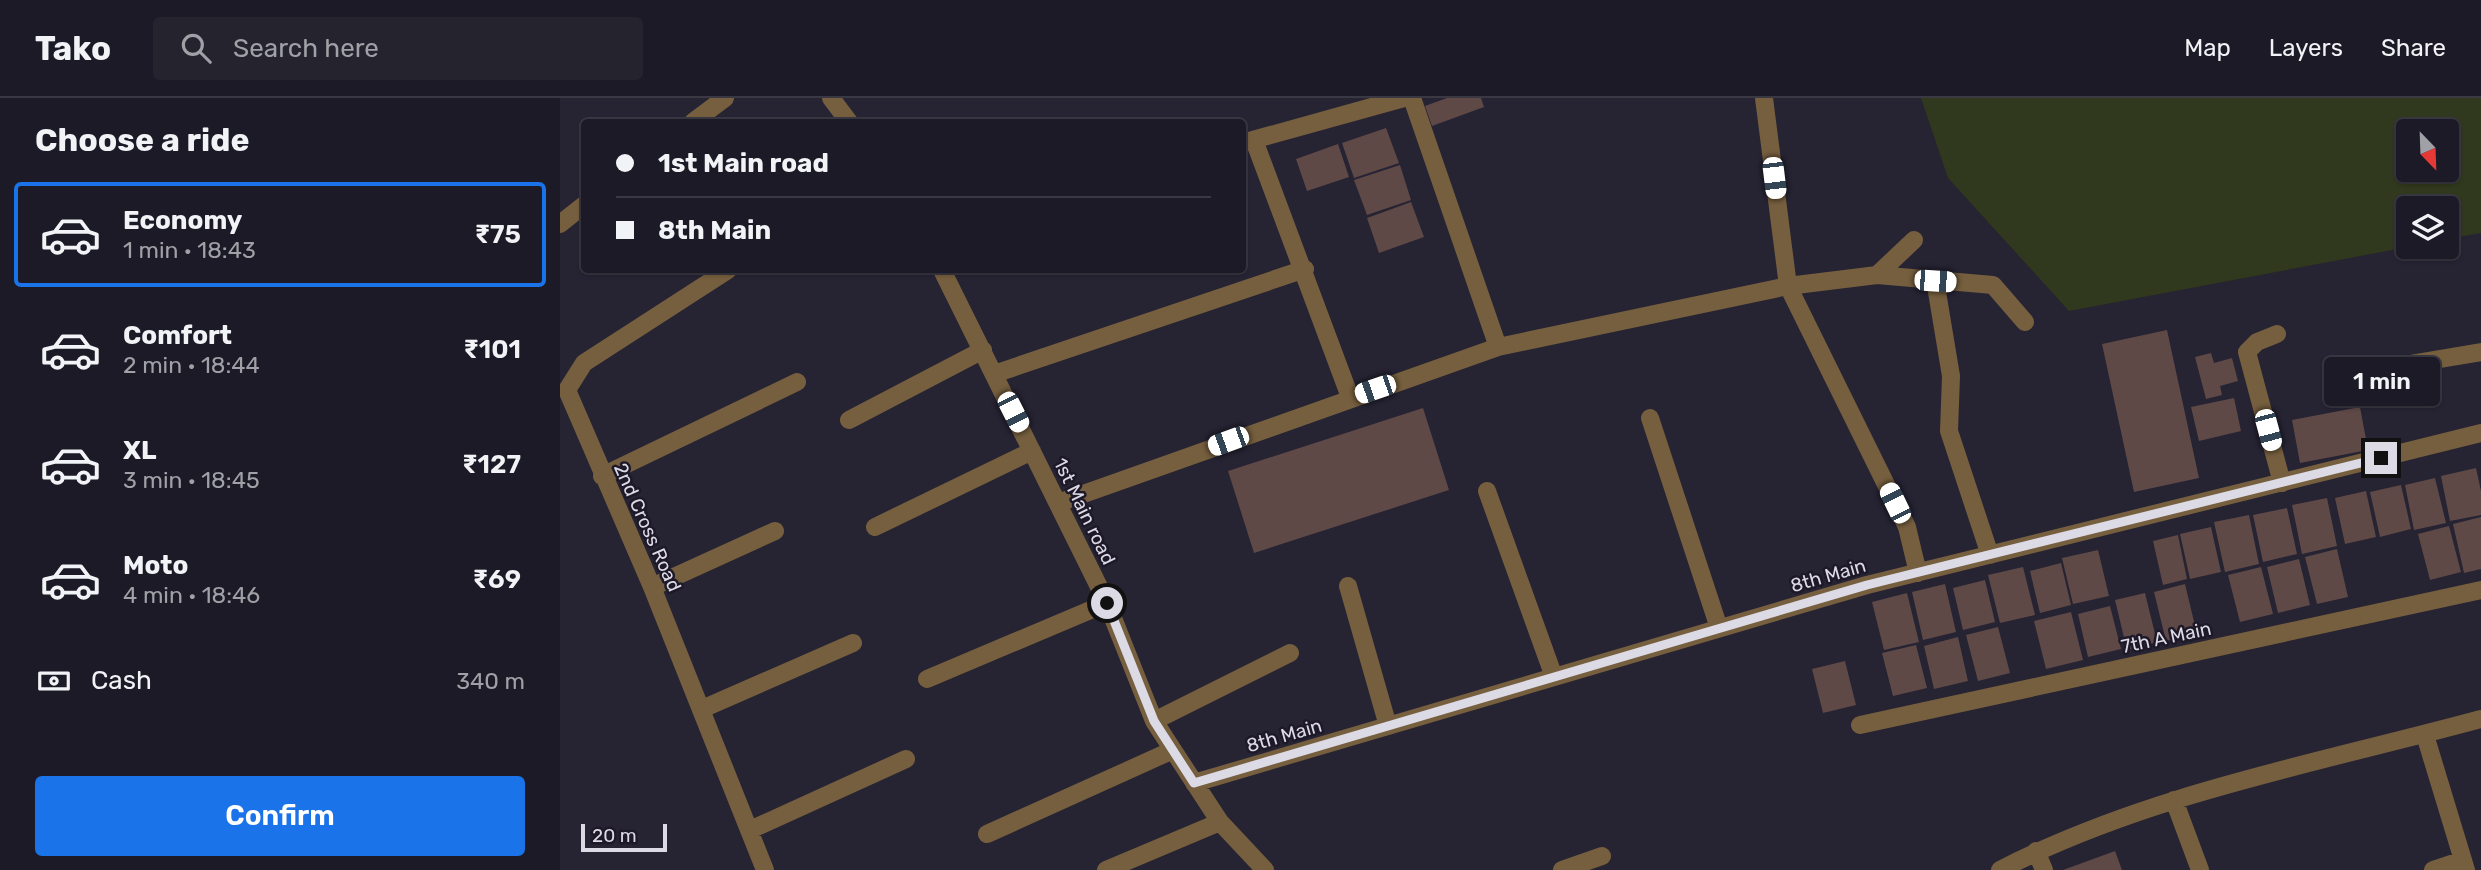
<!DOCTYPE html>
<html lang="en">
<head>
<meta charset="utf-8">
<style>
  body { margin:0; font-family:Rubik,sans-serif; background:#25232e; color:#f1f3f6; height:100vh; display:flex; flex-direction:column; font-size:26px; white-space:nowrap }
  * { box-sizing:border-box; margin:0 }
  p { font-size:23px; color:#a0a1a7 }
  .icon { flex:none; width:38px; height:38px; fill:none; stroke:currentColor; stroke-width:2; stroke-linecap:round; stroke-linejoin:round }
  .map { position:relative; flex:1; overflow:hidden }
  .drawer { display:flex; flex-direction:column; background:#1c1a26; width:560px }
  .drawer>* { flex:none }
  .hud { position:absolute; left:21px; top:21px; width:665px; height:154px; border-radius:7px; box-shadow:0 2px 5px #0004,0 0 0 2px #3a3843; display:grid; align-content:center; height:154px; padding:0 35px; background:#1c1a26 }
  .needle { width:46px; rotate:157deg }
  .fabs { position:absolute; left:1836px; top:21px; display:grid; gap:14px }
  .fabs a { display:grid; place-items:center; width:63px; height:63px; border-radius:7px; background:#1c1a26; box-shadow:0 2px 5px #0004,0 0 0 2px #3a3843; font-size:35px }
  .scale { position:absolute; left:21px; bottom:18px; width:86px; box-sizing:border-box; padding-left:7px; border:4px solid #dcdae4; border-top:0; font-size:19px; line-height:24px; white-space:nowrap; color:#dcdae4; -webkit-text-stroke:5px #1d1929; paint-order:stroke }
  .end { position:absolute; width:32px; height:32px; margin:-16px; border:9px solid #dcdae4; background:#111; box-shadow:0 0 0 4px #111 }
  .from { border-radius:50% }
  .bubble { position:absolute; height:49px; border-radius:7px; background:#1c1a26; box-shadow:0 2px 5px #0004,0 0 0 2px #3a3843; font-size:23px; font-weight:600; line-height:49px; text-align:center }
  .car { position:absolute; width:21px; height:42px; margin:-21px -10px; border-radius:9px; box-shadow:0 0 5px 2px #0007; background:linear-gradient(#fff 24%,#345 0 40%,#fff 0 76%,#345 0 86%,#fff 0) }
  .hud b { display:flex; align-items:center; gap:24px; height:66px; font-size:26px }
  .hud b+b { border-top:2px solid #3a3843 }
  .hud i { width:18px; height:18px; background:#f1f3f6 }
  ul { padding:0; list-style:none }
  li { display:flex; align-items:center; gap:21px; height:105px; margin:0 14px 10px; padding:0 21px; border:4px solid transparent; border-radius:7px }
  li div { flex:1 }
  li b { display:block; font-size:26px }
  li em { font-style:normal; font-weight:600 }
  li.selected { border-color:#1a73e8 }
  li>.icon { width:63px; height:63px; stroke-width:1.5 }
  h2 { padding:0 35px; font-size:32px; line-height:84px }
  .pay { display:flex; align-items:center; gap:18px; height:77px; padding:0 35px; font-size:26px }
  .pay p { margin-inline-start:auto }
  .button { display:flex; gap:14px; margin-top:auto; padding:14px 35px }
  .button a { flex:1; height:80px; border-radius:7px; background:#1a73e8; color:#fff; font-size:28px; font-weight:600; line-height:80px; text-align:center }
  header { display:flex; align-items:center; gap:42px; box-sizing:border-box; height:98px; padding:0 35px; background:#1c1a26; border-bottom:2px solid #3a3843 }
  header strong { font-size:33px }
  nav { display:flex; gap:38px; margin-inline-start:auto; font-size:24px }
  .search { width:490px; height:63px; background:#25232e; display:flex; align-items:center; gap:18px; box-sizing:border-box; padding:0 24px; border-radius:7px; color:#a0a1a7; font-size:26px }
  main { display:flex; flex:1; min-height:0 }
  .map>svg:first-child { display:block }
  .green { fill:#30381d; fill-rule:evenodd }
  .building { fill:#5e4947 }
  .lines { fill:none; stroke-linecap:round; stroke-linejoin:round }
  .minor { stroke:#765f3e; stroke-width:18 }
  .route { stroke:#dcdae4; stroke-width:9 }
  .labels { text-anchor:middle; stroke-width:5; stroke-linejoin:round; paint-order:stroke }
  .street-label { font-size:19px; fill:#dcdae4; stroke:#1d1929 }
</style>
</head>
<body>
<header>
<strong>Tako</strong>
<div class="search"><svg class="icon" aria-label="search" viewBox="0 0 24 24"><circle cx="10" cy="10" r="6"/><path d="M15 15l6 6"/></svg>Search here</div>
<nav><a>Map</a><a>Layers</a><a>Share</a></nav>
</header>
<main>
<section class="drawer">
<h2>Choose a ride</h2>
<ul>
<li class="selected"><svg class="icon" aria-label="car" viewBox="0 0 24 24"><path d="M5 17H2v-5l4-1 3-4h7l3 4 3 1v5h-3M9 17h6M6 11h13"/><circle cx="7" cy="17" r="2"/><circle cx="17" cy="17" r="2"/></svg><div><b>Economy</b><p>1 min · 18:43</p></div><em>₹75</em></li>
<li><svg class="icon" aria-label="car" viewBox="0 0 24 24"><path d="M5 17H2v-5l4-1 3-4h7l3 4 3 1v5h-3M9 17h6M6 11h13"/><circle cx="7" cy="17" r="2"/><circle cx="17" cy="17" r="2"/></svg><div><b>Comfort</b><p>2 min · 18:44</p></div><em>₹101</em></li>
<li><svg class="icon" aria-label="car" viewBox="0 0 24 24"><path d="M5 17H2v-5l4-1 3-4h7l3 4 3 1v5h-3M9 17h6M6 11h13"/><circle cx="7" cy="17" r="2"/><circle cx="17" cy="17" r="2"/></svg><div><b>XL</b><p>3 min · 18:45</p></div><em>₹127</em></li>
<li><svg class="icon" aria-label="car" viewBox="0 0 24 24"><path d="M5 17H2v-5l4-1 3-4h7l3 4 3 1v5h-3M9 17h6M6 11h13"/><circle cx="7" cy="17" r="2"/><circle cx="17" cy="17" r="2"/></svg><div><b>Moto</b><p>4 min · 18:46</p></div><em>₹69</em></li>
</ul>
<div class="pay"><svg class="icon" aria-label="cash" viewBox="0 0 24 24"><path d="M3 7h18v10H3z"/><circle cx="12" cy="12" r="2"/></svg>Cash<p>340 m</p></div>
<div class="button"><a>Confirm</a></div>
</section>
<div class="map">
<svg width="1921" height="772" viewBox="0 0 1921 772">
  <rect width="100%" height="100%" fill="#262333"/>
  <!-- green -->
  <path class="green" d="M1361 0H1921V135L1887 141 1886 110H1848V149L1509 213 1388 80ZM1848 33H1886V72H1848Z"/>
  <!-- building -->
  <path class="building" d="M887 0H921L924 9 872 28 865 8Z
    M826 30 839 65 794 80 782 45Z
    M778 46 789 79 747 93 736 61Z
    M840 67 851 102 807 117 794 82Z
    M851 104 864 139 819 155 807 120Z
    M1607 232 1639 380 1574 394 1542 246Z
    M1651 255 1654 265 1672 260 1678 283 1660 288 1662 297 1646 301 1635 259Z
    M1674 300 1681 333 1639 343 1631 309Z
    M1800 309 1808 352 1740 365 1732 322Z
    M863 310 889 392 694 455 668 373Z
    M1916 370 1921 393V417L1890 423 1881 378Z
    M1875 380 1886 425 1854 432 1845 387Z
    M1841 387 1851 431 1820 439 1810 394Z
    M1806 393 1816 439 1785 446 1775 400Z
    M1767 400 1777 448 1742 456 1732 407Z
    M1727 410 1737 456 1703 464 1693 417Z
    M1689 417 1699 466 1665 474 1654 424Z
    M1921 419V471L1904 475 1893 426Z
    M1889 428 1901 474 1870 482 1858 436Z
    M1651 429 1661 474 1630 481 1620 436Z
    M1618 437 1627 481 1603 487 1593 443Z
    M1777 451 1788 499 1757 506 1745 459Z
    M1538 452 1549 498 1513 506 1502 460Z
    M1739 461 1750 507 1718 515 1707 469Z
    M1501 465 1511 507 1480 515 1470 473Z
    M1463 469 1475 517 1440 525 1428 477Z
    M1701 469 1713 516 1680 524 1668 477Z
    M1425 482 1435 524 1403 532 1393 490Z
    M1385 486 1396 534 1363 542 1352 494Z
    M1625 486 1637 536 1606 543 1594 494Z
    M1347 495 1359 544 1324 552 1312 504Z
    M1585 495 1597 544 1567 552 1555 502Z
    M1550 508 1561 551 1528 559 1518 516Z
    M1511 514 1523 562 1486 571 1474 523Z
    M1438 529 1450 575 1418 583 1406 537Z
    M1398 539 1408 583 1374 591 1364 548Z
    M1356 547 1367 590 1333 598 1322 555Z
    M1285 563 1296 607 1263 615 1252 571Z
    M1555 753 1562 772H1503Z"/>
  <g class="lines">
    <!-- minor -->
    <path class="minor" d="M271 0 289 24
      M852 0 938 249
      M1204 0 1228 188 1347 429 1358 475
      M133 24 165 0
      M694 42 790 299
      M682 45 844 0
      M0 126 24 107
      M168 172 24 265 7 292 92 489 205 772
      M382 172 547 505 594 623 660 724 705 772
      M1317 177 1433 187 1465 224
      M1375 182 1391 278 1389 333 1430 457
      M1717 236 1697 244 1687 254 1722 385
      M1832 269 1921 254
      M434 276 745 171
      M1090 320 1159 530
      M289 322 423 252
      M42 378 237 284
      M927 393 994 579
      M498 405 938 249 1228 188 1317 177 1354 142
      M315 429 472 353
      M788 488 828 628
      M92 489 215 433
      M367 581 547 505
      M142 611 293 545
      M594 623 730 555
      M1300 627 1921 492
      M1865 637 1906 772
      M634 685 1307 487 1921 335
      M1614 702 1640 772
      M190 732 346 661
      M427 736 613 652
      M1476 753 1484 772
      M546 772 660 724
      M1002 772 1042 758
      M1440 772C1590 695 1759 665 1921 621
      M1873 772 1903 762"/>
  </g>
  <g class="lines">
    <!-- route -->
    <path class="route" d="M547 505 594 623 634 685 1307 487 1821 360"/>
  </g>
  <g class="labels">
    <!-- street labels -->
    <g class="street-label">
      <text transform="translate(525 413) rotate(64)" y="7">1st Main road</text>
      <text transform="translate(88 429) rotate(66)" y="7">2nd Cross Road</text>
      <text transform="translate(1268 477) rotate(-16)" y="7">8th Main</text>
      <text transform="translate(1606 539) rotate(-12)" y="7">7th A Main</text>
      <text transform="translate(724 637) rotate(-16)" y="7">8th Main</text>
    </g>
  </g>
</svg>
<div class="fabs">
<a><svg class="needle" viewBox="-14 -14 28 28"><path d="M0-13l5 13h-10z" fill="#e53935"/><path d="M0 13l5-13h-10z" fill="#a0a1a7"/></svg></a>
<a><svg class="icon" aria-label="layers" viewBox="0 0 24 24"><path d="M12 4l9 5-9 5-9-5zM3 14l9 5 9-5"/></svg></a>
</div>
<div class="scale">20 m</div>
<i class="end from" style="left:547px;top:505px"></i>
<i class="end" style="left:1821px;top:360px"></i>
<div class="bubble" style="left:1764px;top:259px;width:116px">1 min</div>
<i class="car" style="left:1214px;top:80px;rotate:173deg"></i>
<i class="car" style="left:1375px;top:183px;rotate:94deg"></i>
<i class="car" style="left:815px;top:291px;rotate:251deg"></i>
<i class="car" style="left:453px;top:314px;rotate:153deg"></i>
<i class="car" style="left:1708px;top:332px;rotate:165deg"></i>
<i class="car" style="left:668px;top:343px;rotate:250deg"></i>
<i class="car" style="left:1335px;top:405px;rotate:334deg"></i>
<div class="hud">
<b><i class="from"></i>1st Main road</b>
<b><i></i>8th Main</b>
</div>
</div>
</main>
</body>
</html>
